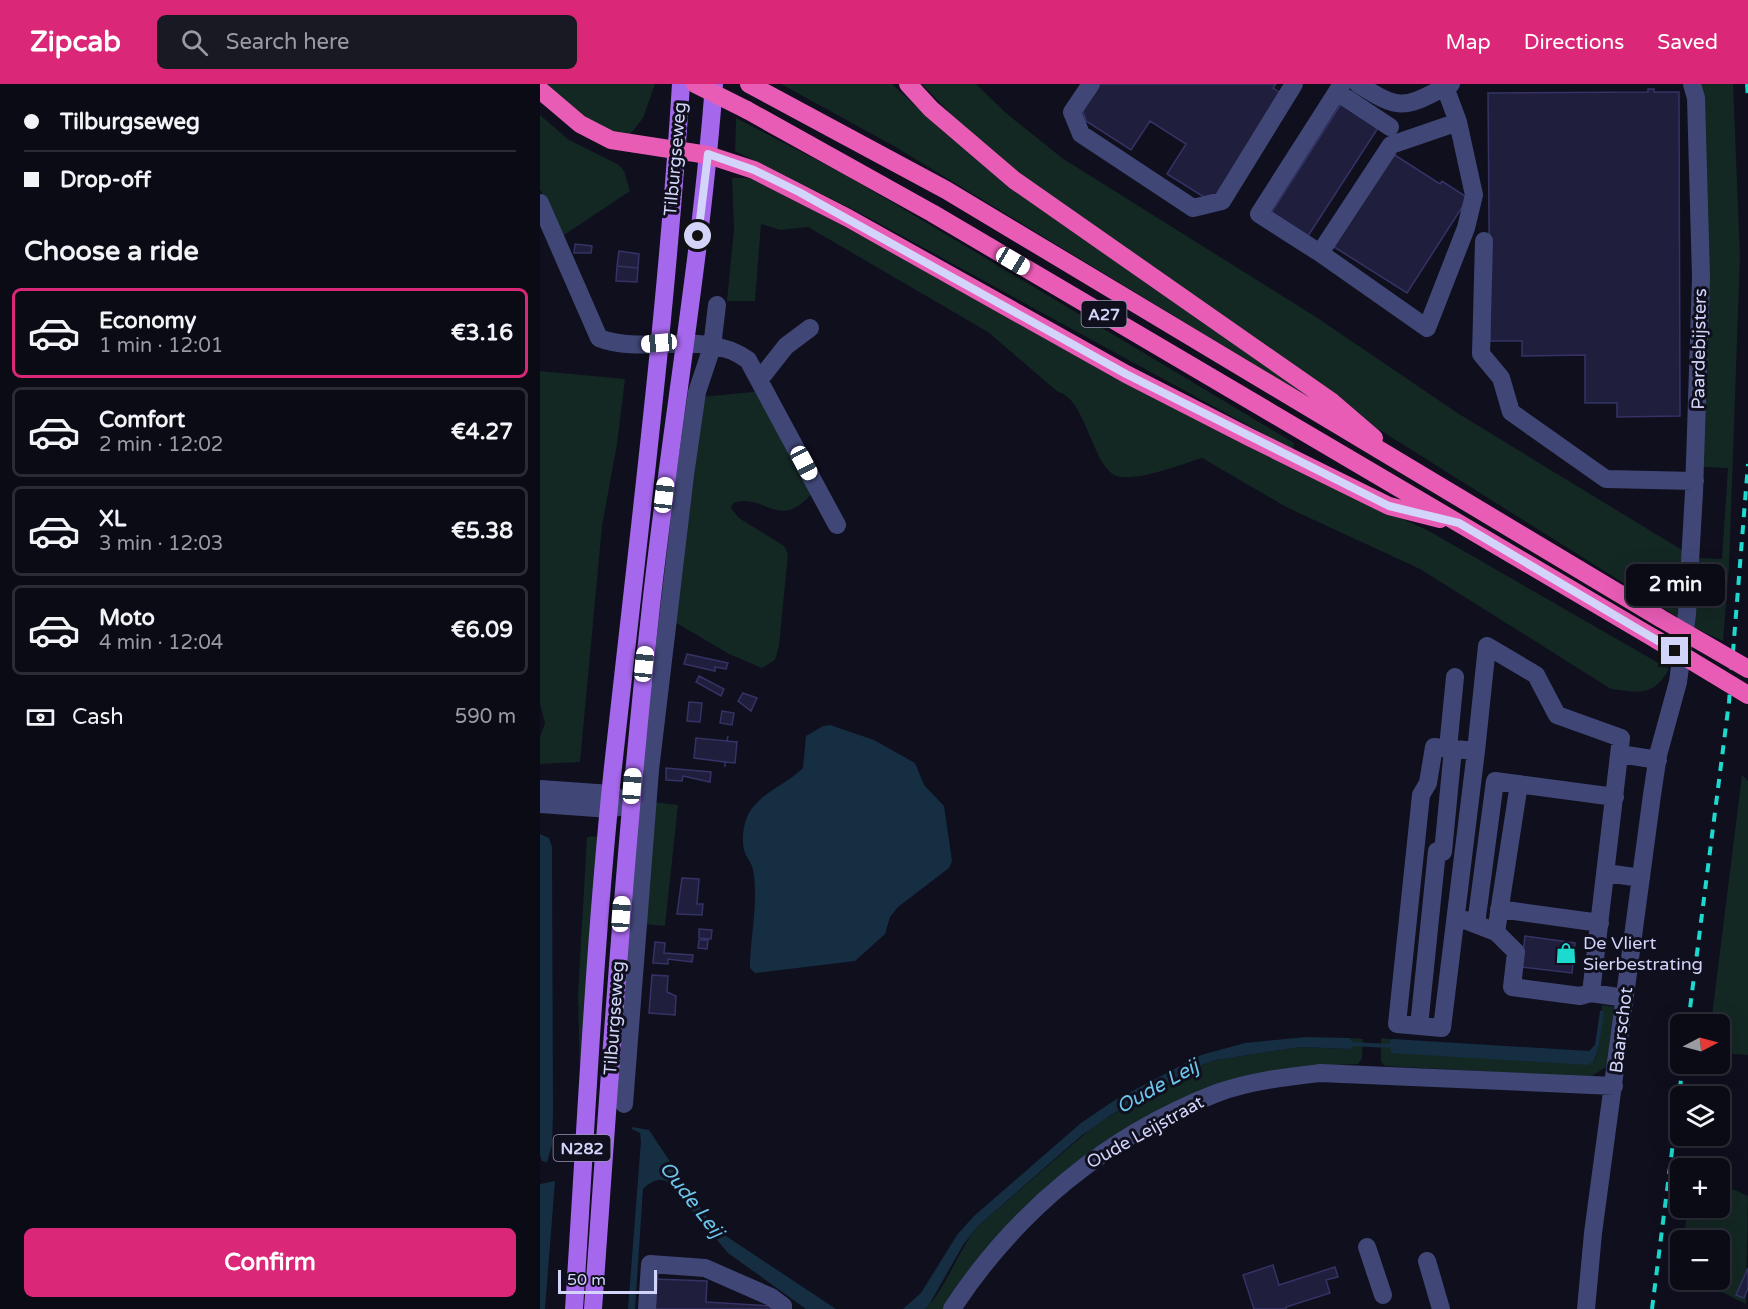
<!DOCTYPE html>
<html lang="en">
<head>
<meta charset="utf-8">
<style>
  body { margin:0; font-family:"Varela Round",sans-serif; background:#191923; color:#f1f3f6; height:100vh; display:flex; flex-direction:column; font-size:22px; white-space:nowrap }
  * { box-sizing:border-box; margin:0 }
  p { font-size:20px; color:#9a9ba1 }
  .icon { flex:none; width:33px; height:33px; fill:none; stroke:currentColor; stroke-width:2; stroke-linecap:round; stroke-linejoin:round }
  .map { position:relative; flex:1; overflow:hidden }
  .side { display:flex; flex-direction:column; background:#0b0b16; width:540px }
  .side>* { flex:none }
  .hud { display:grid; align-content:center; height:132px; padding:0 24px; background:#0b0b16 }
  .needle { width:39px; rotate:84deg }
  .controls { position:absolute; left:1130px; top:930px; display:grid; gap:12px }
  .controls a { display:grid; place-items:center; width:60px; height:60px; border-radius:9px; background:#0b0b16; box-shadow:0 6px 24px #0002,0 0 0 2px #2b2b35; font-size:30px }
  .scale { position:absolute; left:18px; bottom:15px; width:99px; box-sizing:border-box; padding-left:6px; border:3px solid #d2d4f9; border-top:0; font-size:16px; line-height:21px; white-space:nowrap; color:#d2d4f9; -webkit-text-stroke:4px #0f0f1e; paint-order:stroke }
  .end { position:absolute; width:27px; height:27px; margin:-14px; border:8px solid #d2d4f9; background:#111; box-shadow:0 0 0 3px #111 }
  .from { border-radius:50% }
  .bubble { position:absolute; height:42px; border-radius:9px; background:#0b0b16; box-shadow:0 6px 24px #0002,0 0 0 2px #2b2b35; font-size:20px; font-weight:700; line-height:42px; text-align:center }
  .car { position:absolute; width:18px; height:36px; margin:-18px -9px; border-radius:8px; box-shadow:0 0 4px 2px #0007; background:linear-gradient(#fff 24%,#345 0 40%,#fff 0 76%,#345 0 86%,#fff 0) }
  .hud b { display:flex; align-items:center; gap:21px; height:57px; font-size:22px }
  .hud b+b { border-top:2px solid #2b2b35 }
  .hud i { width:15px; height:15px; background:#f1f3f6 }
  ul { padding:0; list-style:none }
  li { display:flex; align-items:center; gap:18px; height:90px; margin:0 12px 9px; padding:0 12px; border:3px solid #2b2b35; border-radius:9px }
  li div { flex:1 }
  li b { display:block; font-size:22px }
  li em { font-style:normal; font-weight:700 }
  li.on { border-color:#db2777 }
  li>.icon { width:54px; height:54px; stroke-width:1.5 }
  h2 { padding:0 24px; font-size:27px; line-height:72px }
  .pay { display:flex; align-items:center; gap:15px; height:66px; padding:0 24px; font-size:22px }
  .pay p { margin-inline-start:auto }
  .action { display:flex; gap:12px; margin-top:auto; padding:12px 24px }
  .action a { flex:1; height:69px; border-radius:9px; background:#db2777; color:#fff; font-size:24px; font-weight:700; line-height:69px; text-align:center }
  header { display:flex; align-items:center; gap:36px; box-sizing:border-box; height:84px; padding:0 30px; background:#db2777; color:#fff }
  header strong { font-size:28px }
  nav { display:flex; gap:33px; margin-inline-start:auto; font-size:21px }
  .search { width:420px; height:54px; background:#191923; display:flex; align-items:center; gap:15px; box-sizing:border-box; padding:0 21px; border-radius:9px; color:#9a9ba1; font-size:22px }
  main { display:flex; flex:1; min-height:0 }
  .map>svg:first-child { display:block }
  .green { fill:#132723 }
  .water { fill:#152e42 }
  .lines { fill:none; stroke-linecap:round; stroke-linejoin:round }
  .stream { stroke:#152e42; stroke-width:4 }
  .building { fill:#1f1e3c; stroke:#353365; stroke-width:1.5 }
  .minor { stroke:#404777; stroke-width:18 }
  .major { stroke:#a567eb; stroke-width:18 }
  .highway { stroke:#e95cb6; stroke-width:18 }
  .rail { stroke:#1ddacf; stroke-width:4; stroke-dasharray:9 8; stroke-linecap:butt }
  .highway-bridge { stroke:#e95cb6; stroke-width:18 }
  .route { stroke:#d2d4f9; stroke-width:8 }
  .labels { text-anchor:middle; stroke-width:6; stroke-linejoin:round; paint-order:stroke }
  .shield { fill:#0f0f1e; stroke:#9899b7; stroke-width:1.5 }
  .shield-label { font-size:16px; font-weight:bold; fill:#d2d4f9 }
  .street-label { font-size:18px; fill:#d2d4f9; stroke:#0f0f1e }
  .poi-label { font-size:18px; fill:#d2d4f9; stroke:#0f0f1e; text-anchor:start }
  .water-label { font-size:20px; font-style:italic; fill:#6dc5ec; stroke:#0f0f1e }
</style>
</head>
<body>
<header>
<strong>Zipcab</strong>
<div class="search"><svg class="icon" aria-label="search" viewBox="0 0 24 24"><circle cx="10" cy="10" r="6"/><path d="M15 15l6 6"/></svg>Search here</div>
<nav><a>Map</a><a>Directions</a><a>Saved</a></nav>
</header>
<main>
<section class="side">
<div class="hud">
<b><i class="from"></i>Tilburgseweg</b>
<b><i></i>Drop-off</b>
</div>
<h2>Choose a ride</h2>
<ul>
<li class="on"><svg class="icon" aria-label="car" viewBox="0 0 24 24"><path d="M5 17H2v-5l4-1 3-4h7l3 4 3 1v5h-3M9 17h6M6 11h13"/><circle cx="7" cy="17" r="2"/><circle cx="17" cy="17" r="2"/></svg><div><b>Economy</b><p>1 min · 12:01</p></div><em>€3.16</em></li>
<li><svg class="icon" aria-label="car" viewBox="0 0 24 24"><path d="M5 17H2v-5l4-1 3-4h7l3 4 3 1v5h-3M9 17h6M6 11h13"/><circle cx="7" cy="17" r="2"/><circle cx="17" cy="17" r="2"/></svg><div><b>Comfort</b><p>2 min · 12:02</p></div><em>€4.27</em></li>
<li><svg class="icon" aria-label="car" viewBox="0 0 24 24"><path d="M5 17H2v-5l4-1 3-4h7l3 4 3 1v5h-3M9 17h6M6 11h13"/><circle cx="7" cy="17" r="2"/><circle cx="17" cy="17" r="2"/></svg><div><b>XL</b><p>3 min · 12:03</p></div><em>€5.38</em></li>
<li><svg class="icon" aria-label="car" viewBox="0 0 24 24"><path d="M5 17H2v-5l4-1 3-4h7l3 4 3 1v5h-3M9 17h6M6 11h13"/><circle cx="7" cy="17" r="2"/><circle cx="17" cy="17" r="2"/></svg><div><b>Moto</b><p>4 min · 12:04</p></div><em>€6.09</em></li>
</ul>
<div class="pay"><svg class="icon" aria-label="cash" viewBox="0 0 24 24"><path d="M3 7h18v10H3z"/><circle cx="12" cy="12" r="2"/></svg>Cash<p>590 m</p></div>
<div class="action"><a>Confirm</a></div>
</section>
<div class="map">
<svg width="1208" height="1225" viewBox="0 0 1208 1225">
  <rect width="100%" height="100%" fill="#0f0f1e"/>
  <!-- green -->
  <path class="green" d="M0 0H115L103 34 88 53 60 48Z
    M241 0H352L405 49 773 316 352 61Z
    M382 0H436L466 29 522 74 779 235 919 330 1142 466 1139 534 835 343 484 96 424 44Z
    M1162 0H1193L1200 172 1189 483 1183 557 1153 543 1159 474 1182 475 1188 384 1163 383 1166 103Z
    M0 31 29 56 79 81 84 87 90 107 21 153 0 105Z
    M196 34 300 88 357 121 754 359 753 366 320 129 195 67Z
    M192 94H211L231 104 818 414 889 447 1129 585C1113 614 1098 608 1071 605L880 485 748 424 662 374C642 380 598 398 577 392 552 383 546 314 518 308L448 248 268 143 240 146 221 140 215 217H187L194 145Z
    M0 287 85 295 77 360 62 442 40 678 0 680V653L5 639 0 619Z
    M223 307 274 407C238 450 227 408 193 419L191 424 199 434 244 462 248 470 239 562 235 576 222 584 189 570 133 537 161 313Z
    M1202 691 1208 697V971L1179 969V940H1171Z
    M114 718 138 721 125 842 102 840Z
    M60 752 40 993 38 909 47 753Z
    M1062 921 1074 923 1068 982 1050 993 845 982 841 978V954L1055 976 1059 962Z
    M809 954 823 955 822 974 818 980 770 982 613 1029 426 1191 403 1225H385C405 1207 418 1166 438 1142L556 1040 654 984 676 976 760 963 811 965 812 956Z
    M1179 1099 1208 1112 1206 1220 1174 1204 1175 1196H1179V1156H1143L1148 1124H1179Z"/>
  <!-- water -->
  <path class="water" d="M290 641 334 656 375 679 384 701 404 722 412 777 409 784 358 823 350 833 345 850 315 877 215 889 210 884C210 852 219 817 213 786 212 779 208 776 205 769 201 758 203 740 209 729 220 709 247 700 263 684L266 652 283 642Z
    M0 750 9 754 12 763 13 1029 12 1061 7 1078 2 1077 0 1071Z
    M1060 927H1064L1059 962 1054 977 1048 981 851 969 850 956 853 955 1049 967 1055 961Z
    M766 953 809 954 812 956V965L760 963 676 976 654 984 571 1031 542 1051 438 1142 423 1161 389 1221 385 1225H363L381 1209 417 1151 434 1132 541 1039 575 1016 661 971 705 959Z
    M92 1043 109 1046 168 1135 180 1148 296 1225H266L188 1169 128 1098C119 1093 110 1098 103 1105L95 1225H88L101 1057 100 1049 92 1045Z
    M15 1097 5 1225H0V1100Z"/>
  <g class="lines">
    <!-- stream -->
    <path class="stream" d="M809 960 853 962"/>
  </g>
  <!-- building -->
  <path class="building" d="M557 0H736L733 4 742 10 678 111 664 113 627 90 646 60 610 37 591 66 546 37 542 24Z
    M1108 5H1114V8H1139L1140 332 1077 333V319H1045V271L982 272V257H950L948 9 1108 8Z
    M801 20 838 44 768 152 731 129Z
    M850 68 900 100 902 97 928 114 867 209 791 161Z
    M35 160 52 162 51 169H34Z
    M79 167 99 170 98 184 77 182Z
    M77 182 98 184 97 198 76 197Z
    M147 570 188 579 186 585 175 583V587L144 580Z
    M159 592 184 605 181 612 156 598Z
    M203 609 217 614 211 627 198 617Z
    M149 618 162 619 160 638 147 637Z
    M182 627 194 629 192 641 180 639Z
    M188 652 187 657 197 658 195 679 185 678V683V678L154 674 156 654 187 657Z
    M126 684 171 688 170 698 143 692 142 697 126 696Z
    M142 794 159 795 157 820H163L162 831 137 830Z
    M159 845 172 846 171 855 159 854Z
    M985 852 1035 859 1032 889 981 883Z
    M159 856H168L167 865 158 864Z
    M115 858 125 859 124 869 153 871 152 878 128 875V880L113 879Z
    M112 891 128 892 127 908 136 912 135 931 109 929Z
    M733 1181 739 1201 795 1183 798 1193 786 1196 790 1209 746 1223V1225H714L703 1191Z
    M1208 1184V1204L1204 1214 1196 1211Z
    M115 1195 167 1197 166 1218 232 1222 233 1225H112Z"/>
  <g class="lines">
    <!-- minor -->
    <path class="minor" d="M551 0 532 28 541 50 653 124 682 117 754 0
      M818 0C863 29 865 23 911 0
      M905 3 918 38 934 111 926 144 887 244 780 169 851 61 918 38
      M797 8 850 43
      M0 119 59 254C105 272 165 244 208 276L297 441
      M944 157 941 270 961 294 971 328 1066 395 1155 397
      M780 169 719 130 802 0
      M220 295 246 262 270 244
      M894 663 936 667 902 944 857 940 881 711 888 699Z
      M908 664 915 593
      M936 667 947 562 996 591 1017 631 1081 654 1051 909
      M1080 670 1118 676
      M0 705 71 710 90 720
      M0 720 70 725 83 722
      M903 768 913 665
      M1066 789 1101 794
      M959 825 1060 839
      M925 836 956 848 976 868 972 903 1040 912 1051 909 1085 914
      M936 840 955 697 1075 713
      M956 848 979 700
      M879 942 897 767
      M84 1020 110 686 145 391 157 308 172 263 177 221
      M827 1163 843 1211
      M887 1177 901 1225
      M107 1225 110 1180 165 1184 231 1213 243 1222V1225
      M412 1225C475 1128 568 1051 677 1009 710 997 746 993 780 989L1074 1002
      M1046 1225 1053 1149 1112 711 1118 671 1138 598 1147 530 1154 408 1161 194 1156 14 1152 0"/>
    <!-- major -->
    <path class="major" d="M34 1225C46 1044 54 863 73 683 98 455 127 228 141 0
      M53 1225C70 990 85 756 111 522 130 348 161 175 174 0"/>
    <!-- highway -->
    <path class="highway" d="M209 0 406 106 1120 534
      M368 0 391 25 474 96 792 318 834 354
      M0 6 40 40 71 56 168 71 214 86 308 134 586 290 709 353 849 422 900 435
      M207 26 392 129 1117 556"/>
    <!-- rail -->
    <path class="rail" d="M1207 0 1208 13
      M1148 940 1189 618 1208 380
      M1112 1225 1143 980"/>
    <!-- highway-bridge -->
    <path class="highway-bridge" d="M155 0 207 26
      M1120 534 1208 585
      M1117 556 1208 611"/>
  </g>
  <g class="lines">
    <!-- route -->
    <path class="route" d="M158 152 168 70 214 86 259 108 586 290 849 422 919 439 1135 567"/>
  </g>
  <!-- icons -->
  <defs>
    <symbol id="shop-bare" viewBox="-9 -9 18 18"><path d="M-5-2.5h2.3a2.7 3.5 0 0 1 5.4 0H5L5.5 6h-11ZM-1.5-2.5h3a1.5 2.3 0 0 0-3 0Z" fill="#1ddacf" stroke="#0f0f1e" stroke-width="2.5" paint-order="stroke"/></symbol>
  </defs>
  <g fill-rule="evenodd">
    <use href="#shop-bare" x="1011" y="854" width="30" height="30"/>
  </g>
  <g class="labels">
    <!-- shield labels -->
    <g class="shield">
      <rect x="541.5" y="217" width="45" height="26" rx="4.5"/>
      <rect x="13.5" y="1051" width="57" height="26" rx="4.5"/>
    </g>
    <g class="shield-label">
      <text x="564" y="236">A27</text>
      <text x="42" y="1070">N282</text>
    </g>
    <!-- street labels -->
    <g class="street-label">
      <text transform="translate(135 75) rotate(-85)" y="6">Tilburgseweg</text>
      <text transform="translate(1159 265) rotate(-89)" y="6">Paardebijsters</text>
      <text transform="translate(74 934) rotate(-86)" y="6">Tilburgseweg</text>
      <text transform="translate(1081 946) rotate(-83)" y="6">Baarschot</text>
      <text transform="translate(605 1048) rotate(-29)" y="6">Oude Leijstraat</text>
    </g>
    <!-- poi labels -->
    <g class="poi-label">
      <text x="1043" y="865">De Vliert<tspan x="1043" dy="21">Sierbestrating</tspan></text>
    </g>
    <!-- water labels -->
    <g class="water-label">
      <text transform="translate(617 1002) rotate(-29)" y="7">Oude Leij</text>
      <text transform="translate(152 1115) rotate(52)" y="7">Oude Leij</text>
    </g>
  </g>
</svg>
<div class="controls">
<a><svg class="needle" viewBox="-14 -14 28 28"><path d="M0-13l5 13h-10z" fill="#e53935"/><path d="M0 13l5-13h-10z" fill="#9a9ba1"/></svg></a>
<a><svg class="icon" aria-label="layers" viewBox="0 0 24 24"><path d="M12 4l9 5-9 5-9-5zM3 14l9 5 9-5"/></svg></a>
<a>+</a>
<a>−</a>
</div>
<div class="scale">50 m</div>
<i class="end from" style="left:158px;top:152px"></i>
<i class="end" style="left:1135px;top:567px"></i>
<div class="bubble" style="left:1086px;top:480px;width:99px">2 min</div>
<i class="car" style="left:473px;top:177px;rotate:121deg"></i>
<i class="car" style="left:119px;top:259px;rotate:265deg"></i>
<i class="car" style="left:264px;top:379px;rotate:152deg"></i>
<i class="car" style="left:124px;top:411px;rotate:7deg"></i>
<i class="car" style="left:104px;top:580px;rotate:6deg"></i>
<i class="car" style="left:92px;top:702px;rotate:4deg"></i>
<i class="car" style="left:81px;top:830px;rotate:4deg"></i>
</div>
</main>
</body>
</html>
